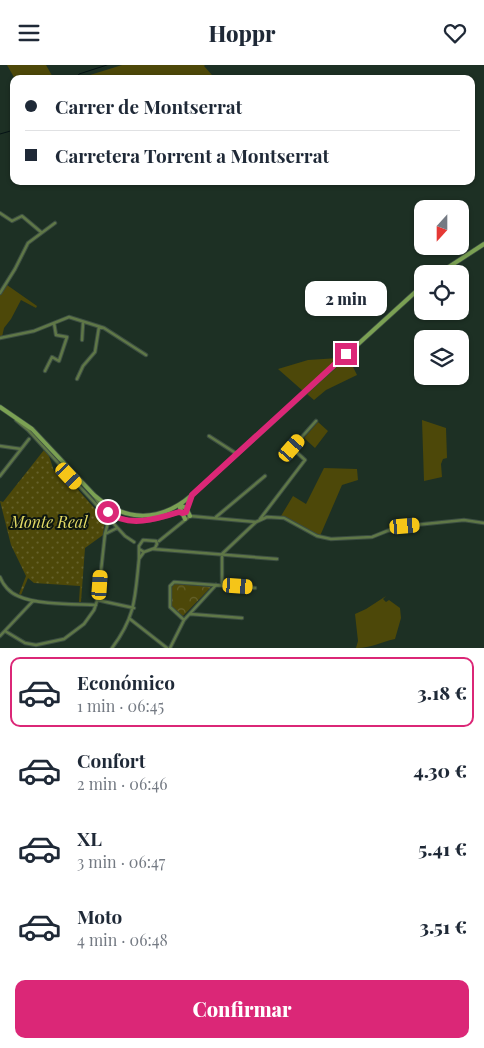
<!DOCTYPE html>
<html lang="es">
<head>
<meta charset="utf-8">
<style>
  body { margin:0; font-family:"Playfair Display",serif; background:#f2f2f3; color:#1f2937; height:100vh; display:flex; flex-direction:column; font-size:19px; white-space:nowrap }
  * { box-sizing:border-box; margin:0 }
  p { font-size:16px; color:#747a83 }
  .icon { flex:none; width:28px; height:28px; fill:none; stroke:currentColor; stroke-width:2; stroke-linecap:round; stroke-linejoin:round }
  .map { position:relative; height:583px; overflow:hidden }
  .sheet { display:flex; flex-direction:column; background:#fff; flex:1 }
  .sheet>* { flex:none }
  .top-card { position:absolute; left:10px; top:10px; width:465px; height:110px; border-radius:10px; box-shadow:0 1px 4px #0004; display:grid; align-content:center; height:110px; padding:0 15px; background:#fff }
  .needle { width:32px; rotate:201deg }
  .buttons { position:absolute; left:414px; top:135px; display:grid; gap:10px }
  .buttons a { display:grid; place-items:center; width:55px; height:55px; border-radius:10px; background:#fff; box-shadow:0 1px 4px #0004; font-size:25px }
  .end { position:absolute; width:22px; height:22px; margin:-11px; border:6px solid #db2777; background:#fff; box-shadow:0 0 0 2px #fff }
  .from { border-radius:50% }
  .bubble { position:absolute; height:35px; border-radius:10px; background:#fff; box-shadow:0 1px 4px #0004; font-size:16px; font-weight:800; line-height:35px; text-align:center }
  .car { position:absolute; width:15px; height:30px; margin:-15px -8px; border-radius:6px; box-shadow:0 0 4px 1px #0007; background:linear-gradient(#f5c518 24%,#345 0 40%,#f5c518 0 76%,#345 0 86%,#f5c518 0) }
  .top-card b { display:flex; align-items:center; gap:18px; height:48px; font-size:19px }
  .top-card b+b { border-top:1px solid #e0e1e3 }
  .top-card i { width:12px; height:12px; background:#1f2937 }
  ul { padding:9px 0 0; list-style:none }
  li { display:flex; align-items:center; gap:15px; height:70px; margin:0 10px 8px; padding:0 5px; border:2px solid transparent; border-radius:10px }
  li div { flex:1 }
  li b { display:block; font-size:19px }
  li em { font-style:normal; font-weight:800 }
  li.current { border-color:#db2777 }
  li>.icon { width:45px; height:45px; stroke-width:1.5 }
  .button { display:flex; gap:10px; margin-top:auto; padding:10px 15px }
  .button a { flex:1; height:58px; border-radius:10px; background:#db2777; color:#fff; font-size:20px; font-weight:800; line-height:58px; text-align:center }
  header { display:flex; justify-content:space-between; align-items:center; height:65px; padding:0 15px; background:#fff; font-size:22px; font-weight:800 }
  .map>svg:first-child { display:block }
  .grass { fill:#4d4809 }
  .forest { fill:url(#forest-crowns) }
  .garden { fill:url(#garden-dots) }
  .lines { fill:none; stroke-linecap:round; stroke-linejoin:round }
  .stream { stroke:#051315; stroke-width:1 }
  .minor-casing { stroke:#3b4d42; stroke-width:4.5 }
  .secondary-casing { stroke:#3b4d42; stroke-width:5.5 }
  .minor { stroke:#5f7747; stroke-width:2.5 }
  .secondary { stroke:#7ba153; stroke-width:4 }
  .route { stroke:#db2777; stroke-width:6 }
  .labels { text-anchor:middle; stroke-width:4; stroke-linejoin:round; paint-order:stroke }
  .park-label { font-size:16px; font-style:italic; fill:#e4db66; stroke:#0d1610 }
</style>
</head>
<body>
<header><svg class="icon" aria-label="menu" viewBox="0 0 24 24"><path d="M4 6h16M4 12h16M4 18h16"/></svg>Hoppr<svg class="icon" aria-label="heart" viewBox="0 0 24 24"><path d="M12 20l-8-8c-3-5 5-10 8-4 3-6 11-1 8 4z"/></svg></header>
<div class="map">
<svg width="484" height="583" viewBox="0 0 484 583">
  <defs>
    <pattern id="forest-crowns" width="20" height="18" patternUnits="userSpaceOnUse" patternTransform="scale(1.25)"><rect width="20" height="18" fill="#4d4809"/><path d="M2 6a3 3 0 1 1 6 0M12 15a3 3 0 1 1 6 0" fill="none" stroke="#66622c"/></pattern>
    <pattern id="garden-dots" width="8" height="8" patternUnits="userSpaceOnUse" patternTransform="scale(1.25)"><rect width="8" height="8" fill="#4d4809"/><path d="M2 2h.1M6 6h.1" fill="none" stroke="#66622c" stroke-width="1.8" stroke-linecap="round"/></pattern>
  </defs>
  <rect width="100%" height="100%" fill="#1d3024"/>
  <!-- grass -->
  <path class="grass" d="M7 0H46L54 14H15Z
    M122 0H205L204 1 212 10 202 14H91L90 10Z
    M7 220 37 241 36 243 21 235 11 254 4 263 2 272H0V230Z
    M348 292 357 310 326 325 314 335 307 329Z
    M339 293 303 326 278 304 308 295Z
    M422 355 446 363 447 393 443 394 441 399 442 412 424 416Z
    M318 357 328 366 315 383 304 373Z
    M324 403 357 404 358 415 342 420 320 471 281 451 293 431 306 439Z
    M386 531 383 534 386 537 389 535 400 543 401 553 395 574C380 577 372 583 356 583L358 576 355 549 366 544Z"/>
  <!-- forest -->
  <path class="forest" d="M174 519H177L211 522 183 551 171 542 172 522Z"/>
  <!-- garden -->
  <path class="garden" d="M44 385H47L54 406 64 409 105 455 103 470 85 483 81 537H79L80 521 34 518 28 513 21 530 19 529 26 511 11 480 0 436 3 437Z"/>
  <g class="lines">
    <!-- stream -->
    <path class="stream" d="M76 14 79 9 107 0
      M0 69 14 65"/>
    <defs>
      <path id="minor" d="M0 148 12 156 22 151 41 167
        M0 228 15 204 28 178 55 158
        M0 273 34 266 69 252 104 263 146 290
        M82 275 83 258
        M45 306 52 292 59 296 67 272 56 270 54 258
        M77 314 83 301 95 287 99 262
        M16 355 28 365 125 471 134 477
        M209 371 237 389
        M0 381 21 384
        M0 411 29 374
        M94 431C107 455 135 460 160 453 167 452 172 449 179 447L183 448
        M187 443 192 430
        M216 452 265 411
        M109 454 105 469 117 463
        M260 454 305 395 292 383 316 356
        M143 475 156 476 157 479 155 483 144 487 139 484V481Z
        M159 476 190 451 256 457 267 452 284 453 317 471 331 474 372 472 387 466 405 461 464 455 484 458
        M139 484V494L144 487
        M153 484 277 494
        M0 512C3 520 10 528 18 531 37 540 74 539 96 540
        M222 520V489L256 457
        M97 535 134 543
        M190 549 242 553
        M130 554 167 583
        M184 555 170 542V521L174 517 255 523
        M5 566 25 578 36 580 64 574 84 559 94 545 98 533 105 469
        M0 571 33 536
        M112 583C136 551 135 532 139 494
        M170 583 184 555 216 520"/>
      <path id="secondary" d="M438 209 484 179
        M0 342 32 364 94 430C126 458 161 457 192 430L422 221
        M180 440 186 443 190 451
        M180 440V443L185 454"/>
    </defs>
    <!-- minor casing -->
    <use href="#minor" class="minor-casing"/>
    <!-- secondary casing -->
    <use href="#secondary" class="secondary-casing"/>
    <!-- minor -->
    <use href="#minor" class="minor"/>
    <!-- secondary -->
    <use href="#secondary" class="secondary"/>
  </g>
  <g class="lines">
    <!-- route -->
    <path class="route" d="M108 447C128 463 157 454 179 447L182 448 186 447 192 430 346 289"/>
  </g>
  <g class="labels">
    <!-- park labels -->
    <g class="park-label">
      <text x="49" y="463">Monte Real</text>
    </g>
  </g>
</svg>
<div class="buttons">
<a><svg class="needle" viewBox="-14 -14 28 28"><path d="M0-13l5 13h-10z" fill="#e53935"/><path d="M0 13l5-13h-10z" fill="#747a83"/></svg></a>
<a><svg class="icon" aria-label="locate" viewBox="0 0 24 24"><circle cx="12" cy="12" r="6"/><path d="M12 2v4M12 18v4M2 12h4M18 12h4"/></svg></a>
<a><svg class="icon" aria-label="layers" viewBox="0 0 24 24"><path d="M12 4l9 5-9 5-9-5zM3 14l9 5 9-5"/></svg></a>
</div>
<i class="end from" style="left:108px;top:447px"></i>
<i class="end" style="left:346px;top:289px"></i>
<div class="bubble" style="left:305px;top:216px;width:82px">2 min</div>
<i class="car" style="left:292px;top:383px;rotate:41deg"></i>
<i class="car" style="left:69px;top:411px;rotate:137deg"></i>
<i class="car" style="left:405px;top:461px;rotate:85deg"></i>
<i class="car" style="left:100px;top:520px;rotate:4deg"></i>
<i class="car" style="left:238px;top:521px;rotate:94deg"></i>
<div class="top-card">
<b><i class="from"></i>Carrer de Montserrat</b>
<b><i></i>Carretera Torrent a Montserrat</b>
</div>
</div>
<section class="sheet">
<ul>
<li class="current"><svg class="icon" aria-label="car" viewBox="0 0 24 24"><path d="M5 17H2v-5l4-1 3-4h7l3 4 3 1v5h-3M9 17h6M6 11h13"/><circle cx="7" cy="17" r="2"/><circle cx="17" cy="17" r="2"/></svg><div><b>Económico</b><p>1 min · 06:45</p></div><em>3.18 €</em></li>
<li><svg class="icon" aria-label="car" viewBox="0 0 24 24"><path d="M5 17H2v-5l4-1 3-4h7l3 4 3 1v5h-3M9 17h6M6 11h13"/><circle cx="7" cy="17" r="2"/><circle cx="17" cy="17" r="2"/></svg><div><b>Confort</b><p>2 min · 06:46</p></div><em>4.30 €</em></li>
<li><svg class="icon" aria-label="car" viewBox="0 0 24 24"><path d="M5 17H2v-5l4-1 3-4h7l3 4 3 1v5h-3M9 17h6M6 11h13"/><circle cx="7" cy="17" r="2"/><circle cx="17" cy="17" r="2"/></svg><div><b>XL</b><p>3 min · 06:47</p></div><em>5.41 €</em></li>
<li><svg class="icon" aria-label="car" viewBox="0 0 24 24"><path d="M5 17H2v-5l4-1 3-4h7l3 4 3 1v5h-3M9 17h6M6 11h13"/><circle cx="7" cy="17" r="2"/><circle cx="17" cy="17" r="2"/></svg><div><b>Moto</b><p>4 min · 06:48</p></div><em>3.51 €</em></li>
</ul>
<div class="button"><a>Confirmar</a></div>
</section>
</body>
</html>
